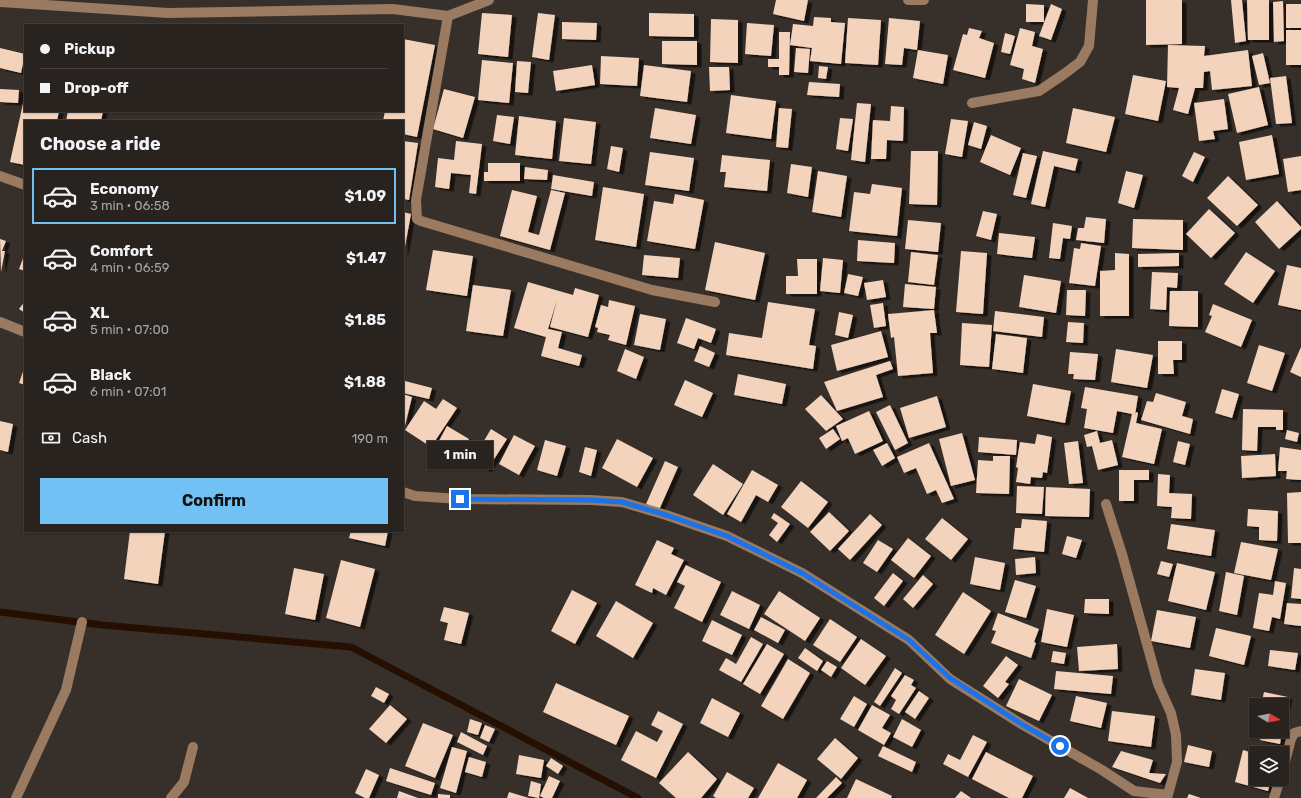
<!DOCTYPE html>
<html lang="en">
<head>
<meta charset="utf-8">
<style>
  body { margin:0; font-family:Rubik,sans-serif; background:#312b28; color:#f1f3f6; height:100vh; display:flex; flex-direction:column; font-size:15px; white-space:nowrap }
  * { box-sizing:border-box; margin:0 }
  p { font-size:13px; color:#a5a4a4 }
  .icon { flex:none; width:22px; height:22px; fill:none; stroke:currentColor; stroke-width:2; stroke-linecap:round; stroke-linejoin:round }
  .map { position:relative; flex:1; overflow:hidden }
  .sheet { position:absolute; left:24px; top:120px; width:380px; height:412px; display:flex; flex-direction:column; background:#29231f; border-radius:0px; box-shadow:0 1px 3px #0004,0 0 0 1px #45403d }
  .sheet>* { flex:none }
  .banner { position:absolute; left:24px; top:24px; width:380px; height:88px; border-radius:0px; box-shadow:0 1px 3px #0004,0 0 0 1px #45403d; display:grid; align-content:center; height:88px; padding:0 16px; background:#29231f }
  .needle { width:26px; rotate:100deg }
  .buttons { position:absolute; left:1249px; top:698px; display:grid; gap:8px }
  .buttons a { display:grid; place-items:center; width:40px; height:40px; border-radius:0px; background:#29231f; box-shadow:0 1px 3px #0004,0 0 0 1px #45403d; font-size:20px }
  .end { position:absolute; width:18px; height:18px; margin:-9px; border:5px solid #1a73e8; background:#fff; box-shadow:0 0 0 2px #fff }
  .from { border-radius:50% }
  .bubble { position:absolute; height:28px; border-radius:0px; background:#29231f; box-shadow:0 1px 3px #0004,0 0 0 1px #45403d; font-size:13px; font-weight:700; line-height:28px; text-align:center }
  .banner b { display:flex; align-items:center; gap:14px; height:38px; font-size:15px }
  .banner b+b { border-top:1px solid #45403d }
  .banner i { width:10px; height:10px; background:#f1f3f6 }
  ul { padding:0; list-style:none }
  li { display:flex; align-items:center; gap:12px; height:56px; margin:0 8px 6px; padding:0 8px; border:2px solid transparent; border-radius:0px }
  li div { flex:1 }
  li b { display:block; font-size:15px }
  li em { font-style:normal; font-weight:700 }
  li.selected { border-color:#71c1f5 }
  li>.icon { width:36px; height:36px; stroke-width:1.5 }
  h2 { padding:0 16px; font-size:18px; line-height:48px }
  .pay { display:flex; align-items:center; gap:10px; height:44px; padding:0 16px; font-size:15px }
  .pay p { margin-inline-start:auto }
  .action { display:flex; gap:8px; margin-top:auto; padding:8px 16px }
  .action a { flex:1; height:46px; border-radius:0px; background:#71c1f5; color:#111; font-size:16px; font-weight:700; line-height:46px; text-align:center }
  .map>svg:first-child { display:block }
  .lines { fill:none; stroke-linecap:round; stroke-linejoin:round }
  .stream { stroke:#250f00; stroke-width:7 }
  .building { fill:#f3d3bc; filter:url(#shadow) }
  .minor { stroke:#9a7a61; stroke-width:10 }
  .route { stroke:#1a73e8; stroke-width:5 }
</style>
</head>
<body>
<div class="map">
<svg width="1301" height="798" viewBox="0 0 1301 798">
  <defs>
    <filter id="shadow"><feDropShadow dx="4.5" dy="2.5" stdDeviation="0" flood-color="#0009"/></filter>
  </defs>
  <rect width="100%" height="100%" fill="#372f29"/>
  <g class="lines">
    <!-- stream -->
    <path class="stream" d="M0 612 102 625 351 647 638 798"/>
  </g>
  <!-- building -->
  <path class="building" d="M776 0H808L804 21 773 14Z
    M1146 0H1182V44L1146 45Z
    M1231 0H1242L1246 41 1235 43Z
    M1247 0H1269V40H1248Z
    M1283 1 1284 41 1274 42 1273 2Z
    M1026 4 1044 5V22H1026Z
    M1051 4 1062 9 1051 40 1039 36Z
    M1286 4H1301V28H1286Z
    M482 13 512 15 508 57 478 54Z
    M538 13 555 15 549 60 532 57Z
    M649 13 694 14V37L649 36Z
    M814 17 831 18V22L845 23 841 64 810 61 812 48 790 45 793 24 813 26Z
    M848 18 881 20 878 65 845 63Z
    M889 18 920 21 917 50 904 48 902 65 885 64Z
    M711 19 738 20V63L710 62Z
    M562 22 597 23 596 40 562 39Z
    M747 23 774 25 771 56 745 54Z
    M969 28 982 31 979 38 994 43 985 78 953 70 963 34 967 35Z
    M1020 28 1035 32 1032 46 1043 49 1035 83 1022 79 1024 69 1010 65Z
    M1286 30H1301V65H1286Z
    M779 32H790L789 75H779V67H768V59H779Z
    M1005 33 1015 36 1010 54 1001 52Z
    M403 39 435 45 417 137 403 134V121H383L385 111H403Z
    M662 41H697V65L662 64Z
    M1168 45 1205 46 1204 56 1248 50 1252 86 1212 90 1210 71 1204 72 1203 88H1195L1188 114 1173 110 1179 88 1167 87Z
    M0 48 25 54 21 73 0 68Z
    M796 48 810 49 808 73 794 72Z
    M918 50 948 55 943 84 913 78Z
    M1263 53 1270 83 1259 85 1252 56Z
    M601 56 639 58 637 86 600 84Z
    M482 60 513 63 509 103 478 100Z
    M517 61 531 62 528 93 515 92Z
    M592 65 595 85 556 91 553 71Z
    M644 65 691 71 687 102 640 96Z
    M819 66 828 67 826 79 818 78Z
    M709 67H729L730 90 710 91Z
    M1133 75 1166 81 1158 121 1125 114Z
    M1286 76 1292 123 1276 124 1270 78Z
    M809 82 840 84 839 97 807 95Z
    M1259 87 1268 125 1237 133 1228 94Z
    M0 89 19 90 18 103 0 102Z
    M444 89 475 97 463 138 433 129Z
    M731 95 776 101 771 139 726 133Z
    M24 99 25 111H59L57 121H25V165L10 162Z
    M1224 99 1228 129 1213 131 1215 139 1199 141 1194 103Z
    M857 103 871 104 865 162 851 160Z
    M891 106 904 107 903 141 887 140 886 159H871L873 120 890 121Z
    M655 108 696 115 691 144 650 138Z
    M779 108 792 109 788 148 776 147Z
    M1073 108 1115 117 1106 152 1066 143Z
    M68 111H103L101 121H66Z
    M497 115 514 117 510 144 493 141Z
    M519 116 556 121 552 159 515 155Z
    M564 118 596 122 591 164 559 161Z
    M840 118 853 119 848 151 836 149Z
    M951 119 968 121 962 157 945 154Z
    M974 122 987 126 981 149 968 145Z
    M991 135 1021 148 1010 175 980 162Z
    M1272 135 1279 174 1246 180 1239 142Z
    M403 141 418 143 409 200 403 199Z
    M456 141 482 144 476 194 469 193 471 175 451 173 449 189 435 187 438 158 454 160Z
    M611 146 623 148 619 172 607 169Z
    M911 151H938L937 205 909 204Z
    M1043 151 1078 159 1075 171 1054 166 1045 207 1031 204Z
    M650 152 694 158 689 191 645 185Z
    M1194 152 1205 157 1193 182 1182 176Z
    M1023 153 1037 156 1026 198 1013 195Z
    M722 155 770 160 767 191 724 187 726 172H720Z
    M1301 156V190L1288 192 1283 159Z
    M488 163H520V181H484V172H488Z
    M791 164 812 167 808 197 787 193Z
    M525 167 548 170 547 180 524 179Z
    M818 171 847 176 841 217 812 212Z
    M1126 171 1143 175 1134 208 1118 203Z
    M553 175 594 182 592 196 551 189Z
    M1228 176 1258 205 1237 226 1207 198Z
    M872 184 902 188 897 236 849 231 854 192 870 194Z
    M603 187 644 194 636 247 595 240Z
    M512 190 537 196 528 232 539 235 551 190 565 193 550 250 500 236Z
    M675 194 704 200 695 249 647 241 654 201 673 204Z
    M1277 201 1301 227V229L1279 249 1255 222Z
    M1209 209 1235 233 1211 258 1186 234Z
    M983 211 997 214 991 240 976 236Z
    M403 212 411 214 404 252H403Z
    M1086 217 1106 219 1104 243 1076 240 1078 228H1084Z
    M1133 219 1183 220V250L1132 248Z
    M908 220 941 223 938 252 905 249Z
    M1053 223 1072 226 1070 239 1063 238 1060 259 1049 258Z
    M999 233 1035 237 1032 258 997 254Z
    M0 239 6 241 2 251H5L1 272Z
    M858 240 895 243 894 263 857 261Z
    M715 242 765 253 755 300 705 290Z
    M1081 243 1101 246 1095 286 1069 283 1074 248 1080 249Z
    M433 250 473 256 467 296 426 290Z
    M961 251 987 253 983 314 956 312Z
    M911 252 938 255 934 285 908 282Z
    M1246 252 1275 271 1253 303 1224 284Z
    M25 253V271L19 269Z
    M1115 253 1129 254V316H1100V271L1115 270Z
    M1179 253V266L1138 267V254Z
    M644 255 680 258 678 278 642 275Z
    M823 258 843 260 840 293 820 291Z
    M797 259H817V294H786V276H798Z
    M1287 265 1301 268V310L1278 305Z
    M1152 272 1178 273 1177 288 1167 287 1166 310 1150 309Z
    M848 274 863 277 858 296 844 293Z
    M1024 275 1061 281 1056 313 1019 307Z
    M883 280 886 297 867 300 864 283Z
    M528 282 573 295 575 288 599 295 588 337 550 327 557 300 548 329 562 332 558 348 582 355 579 366 541 356 546 337 514 328Z
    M905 284 936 287 934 309 903 307Z
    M473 285 511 290 503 336 466 331Z
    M1067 290H1086L1085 316 1066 315Z
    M1170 291H1198V327L1169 326Z
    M609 300 635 306 626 345 608 340 610 335 597 332 598 328 595 327 601 305 608 307Z
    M25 301V313L19 309Z
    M768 302 815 309 809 345 816 346 813 369 726 355 729 333 762 338Z
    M883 303 886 326 874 328 870 305Z
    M1213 304 1252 320 1241 347 1205 332 1212 316 1209 315Z
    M934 310 937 333H930L933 373 898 376 894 337 891 338 888 314Z
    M995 311 1044 317 1042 337 993 331Z
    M839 312 853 315 848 338 835 335Z
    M640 314 666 319 660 350 634 345Z
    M686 318 716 329 711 343 698 338 694 349 677 343Z
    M1068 322 1084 323 1083 343 1066 342Z
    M962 323 992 325 989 367 960 365Z
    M881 331 888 357 837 371 831 345Z
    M996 334 1027 338 1023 373 992 369Z
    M1158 341H1182V360H1173L1174 374H1158Z
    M1259 345 1285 353 1272 391 1247 383Z
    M700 346 715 353 709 367 694 361Z
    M1301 347V377L1290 372Z
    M625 349 644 357 636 379 617 371Z
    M1116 349 1153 355 1147 388 1111 382Z
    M1070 352 1098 354 1095 380 1073 379 1074 374H1068Z
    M890 361 893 369 876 375 883 397 837 411 824 382Z
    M25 366V385L19 383Z
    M738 374 786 384 782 404 734 395Z
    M685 380 713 393 702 417 674 405Z
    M405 381 432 388 429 399 403 393Z
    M1033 384 1071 391 1065 423 1027 416Z
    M1085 387 1138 396 1135 415 1136 412 1138 413 1136 423 1162 429 1154 464 1122 457 1132 414 1117 411 1113 433 1084 428 1087 409 1081 408Z
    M1222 389 1239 394 1232 418 1215 413Z
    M1156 393 1186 402 1182 416 1193 419 1190 434 1141 420 1147 401 1153 402Z
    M403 394 412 397 404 430H403Z
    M821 395 843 419 826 431 805 409Z
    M937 396 946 427 909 438 900 408Z
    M443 399 457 408 431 447 405 430 424 401 436 409Z
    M890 405 908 443 895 450 876 412Z
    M1243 409 1283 410V430H1276V427H1258L1257 451 1242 450Z
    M869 411 883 441 855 454 848 438 842 441 836 426Z
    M0 421 13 424 8 452 0 450Z
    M447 426 469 439 459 457 448 451 444 458 433 452Z
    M491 429 507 439 487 470 472 461Z
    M833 429 840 439 826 449 819 438Z
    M1287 430 1299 433 1297 442 1285 439Z
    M1097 431 1100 443 1112 440 1118 465 1098 470 1092 446 1087 447 1084 435Z
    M962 433 975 480 951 486 939 439Z
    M1037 434 1052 437 1047 473 1043 472 1042 478 1031 477 1030 484 1016 482 1018 468 1016 467 1020 442 1035 444Z
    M514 435 535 446 519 475 499 464Z
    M979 437 1017 440 1016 455 978 452Z
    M617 439 653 458 637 487 602 468Z
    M545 440 566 446 557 476 537 470Z
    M1078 441 1083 483 1069 484 1064 443Z
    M1178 441 1190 444 1185 465 1173 462Z
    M887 443 895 458 882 466 873 450Z
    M929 443 954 499 942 503 936 490 927 494 916 468 904 473 897 457Z
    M585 447 597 450 591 476 579 472Z
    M1280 447 1301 450V480L1286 479 1287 471H1278Z
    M1275 454 1276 476 1242 478 1241 456Z
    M993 456H1010L1009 494 976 493 978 460 993 461Z
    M665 461 678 467 659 510 646 504Z
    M713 464 743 484 723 515 693 495Z
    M752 470 778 485 768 502 756 495 741 522 727 514Z
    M1119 470H1149V480H1134V501H1119Z
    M1158 474 1170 475 1169 493 1192 494 1191 519 1171 518 1172 507 1157 506Z
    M801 481 828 502 808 528 781 507Z
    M1017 486 1044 487 1042 514 1016 513Z
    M1046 487 1090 489 1089 517 1045 516Z
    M1301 492V543H1288L1287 493Z
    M1248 509 1278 511 1277 541 1259 540V527L1247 526Z
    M829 512 849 531 830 551 810 532Z
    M774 513 790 524 777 542 769 535 778 523 771 518Z
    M870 514 882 525 850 560 838 549Z
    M942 518 968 539 951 560 925 539Z
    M1022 519 1047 521 1044 552 1013 549 1015 528H1021Z
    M1171 524 1215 530 1211 556 1167 549Z
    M130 531H165L158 584 124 579Z
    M351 531H388L385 546 349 538Z
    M1067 536 1082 540 1076 558 1062 554Z
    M908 538 931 556 914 578 891 560Z
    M657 540 674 548 671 554 684 560 666 595 653 588 652 593 635 585Z
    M878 540 893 549 877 572 863 563Z
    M1241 542 1278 549 1271 580 1234 573Z
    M975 557 1005 563 1000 590 970 584Z
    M1035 557 1036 573 1016 575 1015 559Z
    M341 560 375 569 360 627 326 618Z
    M1161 561 1173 564 1169 577 1157 574Z
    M1177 563 1215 572 1206 610 1168 601Z
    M686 565 721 582 702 622 674 608 685 586 677 582Z
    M294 568 324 574 315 620 285 614Z
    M1294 568 1301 569V599L1291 598Z
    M1226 572 1244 576 1237 615 1219 611Z
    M893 573 903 581 884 606 874 598Z
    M923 575 933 584 913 608 903 599Z
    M1015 580 1036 586 1026 618 1005 612Z
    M1275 581 1286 583 1280 619 1272 617 1269 631 1253 628 1259 593 1273 595Z
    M572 590 597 603 575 644 551 631Z
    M732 591 760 605 749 629 720 615Z
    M779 591 820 618 805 641 764 614Z
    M963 592 991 611 964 654 935 635Z
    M1085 599H1109V614L1084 613Z
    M616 601 653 623 633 658 596 636Z
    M1287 603 1301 604V626L1284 624Z
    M444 607 469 613 461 644 444 640 448 623 440 621Z
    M1047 609 1074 615 1067 647 1041 642Z
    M1157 610 1196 617 1190 648 1151 641Z
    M998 613 1039 629 1034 642 1036 643 1031 658 991 643 996 631 992 630Z
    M761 617 785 630 778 643 754 630Z
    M830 619 857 637 840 662 813 645Z
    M712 620 742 635 732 655 702 641Z
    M1216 628 1251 636 1244 665 1209 656Z
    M751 637 763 644 741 682 719 670 726 658 736 664Z
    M861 639 886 656 865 685 841 668Z
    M767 644 784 654 760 694 743 684Z
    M1117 644 1118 669 1079 671 1077 647Z
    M805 648 823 661 817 671 798 658Z
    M1270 650 1298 653 1295 670 1268 666Z
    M1053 651 1066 653 1064 664 1051 662Z
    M1006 656 1018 665 1005 682 1009 684 998 698 983 686Z
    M788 659 810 673 783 719 761 706Z
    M827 661 837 667 831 677 821 670Z
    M895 668 902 673 880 706 874 702Z
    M1195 669 1225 673 1221 700 1191 695Z
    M1056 671 1113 676 1111 694 1054 689Z
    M905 675 914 680 911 685 916 688 899 714 891 709 896 700 891 696Z
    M1019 679 1052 695 1039 721 1006 706Z
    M556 683 629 716 616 745 543 712Z
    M376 687 389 694 384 703 371 696Z
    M919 691 929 698 915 719 905 712Z
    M1264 692 1288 697 1285 711 1282 710V705H1261Z
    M854 696 867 704 854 727 840 719Z
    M1076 696 1107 703 1101 728 1070 721Z
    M712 698 740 713 728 737 700 723Z
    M390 705 407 719 386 743 369 729Z
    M872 705 890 715 882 728 891 733 884 745 858 730Z
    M658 711 683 724 656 778 621 760 636 731 657 742 663 731 651 725Z
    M1112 711 1155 716 1151 747 1108 741Z
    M1282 714 1286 715 1283 729H1282Z
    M470 719 482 723 478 735 467 732Z
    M902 719 921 730 912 747 893 737Z
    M423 723 453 735 435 778 405 766Z
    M485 725 495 729 489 742 480 738Z
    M1262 731H1282L1280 744 1260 740Z
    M461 732 487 746 483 755 457 742Z
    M973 735 987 742 968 777 943 764 948 754 960 760Z
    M835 738 858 758 841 779 817 759Z
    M1188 745 1212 751 1209 767 1184 762Z
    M883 746 916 762 912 772 878 756Z
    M452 747 467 751 456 793 440 788Z
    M1243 750 1256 754V779H1271L1268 791 1235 782Z
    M1121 751 1153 760 1149 773 1166 774 1160 783 1112 767Z
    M688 752 717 779 701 798H676L659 783Z
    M986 752 1033 776 1022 798H1009L972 779Z
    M519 755 544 760 541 778 516 774Z
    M469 757 486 762 482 777 465 772Z
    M551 758 563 766 558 774 546 766Z
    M778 763 807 780 797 798H758Z
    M390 768 435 783 431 795 386 781Z
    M366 769 379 775 369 798H365L355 793Z
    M727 772 754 788 748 798H716L713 796Z
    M549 776 560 781 552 798H544L540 796Z
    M836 777 842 783 827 798H816Z
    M856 779 892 796 891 798H847Z
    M531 781 541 784 539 798 528 796Z
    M1070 788 1088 798H1064Z
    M399 791 418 798H397Z
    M961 791 971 798H955Z
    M509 792 529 798H507Z
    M438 794 450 795V798H438Z
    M1189 794 1201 798H1187Z"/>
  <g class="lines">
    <!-- minor -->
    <path class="minor" d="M908 0H924
      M0 2 168 13 393 9 448 16 489 0
      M448 16 416 200 417 219 421 221 652 290 715 302
      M972 103 1039 91 1064 74 1080 62 1089 46 1093 0
      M0 176 25 185
      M0 322 25 332
      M403 492 415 496 460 499 590 500 622 502 666 515 727 536 802 573 909 640 950 679 1023 725 1102 770 1134 791 1168 795
      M1106 504 1122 554 1158 684 1171 713 1176 735 1177 762 1167 798
      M1282 773 1291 739 1294 733 1301 731
      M16 798 66 690 82 622
      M171 798 184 782 193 747
      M1274 798 1280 779"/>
  </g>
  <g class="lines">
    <!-- route -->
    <path class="route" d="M460 499 590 500 622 502 666 515 727 536 802 573 829 590 909 640 950 678 1023 725 1060 746"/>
  </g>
</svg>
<div class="buttons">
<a><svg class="needle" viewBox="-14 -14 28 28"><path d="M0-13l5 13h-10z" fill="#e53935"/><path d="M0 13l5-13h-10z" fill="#a5a4a4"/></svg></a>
<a><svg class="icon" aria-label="layers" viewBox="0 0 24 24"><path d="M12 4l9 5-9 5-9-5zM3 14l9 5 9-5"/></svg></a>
</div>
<i class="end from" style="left:1060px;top:746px"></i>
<i class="end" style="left:460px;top:499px"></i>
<div class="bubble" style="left:427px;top:441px;width:66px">1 min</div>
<div class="banner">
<b><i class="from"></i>Pickup</b>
<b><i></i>Drop-off</b>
</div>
<section class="sheet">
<h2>Choose a ride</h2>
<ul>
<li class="selected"><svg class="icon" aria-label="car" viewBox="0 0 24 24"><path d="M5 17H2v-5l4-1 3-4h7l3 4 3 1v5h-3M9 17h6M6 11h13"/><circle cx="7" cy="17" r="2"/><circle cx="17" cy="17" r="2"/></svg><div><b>Economy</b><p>3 min · 06:58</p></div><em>$1.09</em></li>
<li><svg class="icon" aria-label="car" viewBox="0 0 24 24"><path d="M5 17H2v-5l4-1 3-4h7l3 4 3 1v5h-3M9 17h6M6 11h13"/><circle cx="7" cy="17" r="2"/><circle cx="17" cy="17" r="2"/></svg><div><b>Comfort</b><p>4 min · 06:59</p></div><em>$1.47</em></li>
<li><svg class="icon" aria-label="car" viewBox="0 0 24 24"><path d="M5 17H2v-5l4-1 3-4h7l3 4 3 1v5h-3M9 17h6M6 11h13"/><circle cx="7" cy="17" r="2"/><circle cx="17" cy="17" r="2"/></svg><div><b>XL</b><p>5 min · 07:00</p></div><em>$1.85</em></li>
<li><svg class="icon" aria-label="car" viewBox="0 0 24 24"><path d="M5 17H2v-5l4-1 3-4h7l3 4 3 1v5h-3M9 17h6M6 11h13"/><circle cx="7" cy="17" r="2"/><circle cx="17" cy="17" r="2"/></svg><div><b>Black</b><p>6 min · 07:01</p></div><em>$1.88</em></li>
</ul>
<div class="pay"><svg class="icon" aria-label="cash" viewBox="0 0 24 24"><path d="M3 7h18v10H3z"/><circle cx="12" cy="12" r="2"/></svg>Cash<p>190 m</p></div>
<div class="action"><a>Confirm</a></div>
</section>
</div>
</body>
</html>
